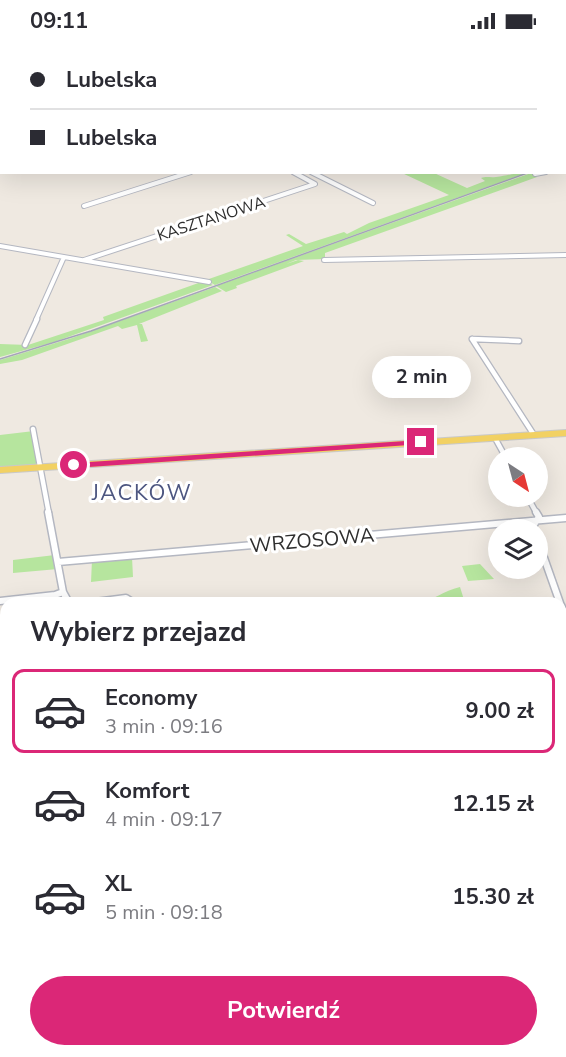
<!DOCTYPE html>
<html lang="pl">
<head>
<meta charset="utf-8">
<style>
  body { margin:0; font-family:"Nunito Sans",sans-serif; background:#f2f2f3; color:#2b2b33; height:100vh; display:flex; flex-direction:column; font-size:22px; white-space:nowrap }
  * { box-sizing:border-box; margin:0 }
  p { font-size:20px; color:#7c7c81 }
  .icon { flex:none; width:33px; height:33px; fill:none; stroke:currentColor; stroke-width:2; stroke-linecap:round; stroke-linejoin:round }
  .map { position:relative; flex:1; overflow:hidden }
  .side { position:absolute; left:0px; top:555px; width:567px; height:460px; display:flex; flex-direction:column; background:#fff; border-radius:18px 18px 0 0; box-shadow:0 6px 24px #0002 }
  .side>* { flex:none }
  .hud { position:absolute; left:0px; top:0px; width:567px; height:132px; box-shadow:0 6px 24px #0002; display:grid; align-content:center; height:132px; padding:0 30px; background:#fff }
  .needle { width:39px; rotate:144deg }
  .tools { position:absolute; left:488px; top:405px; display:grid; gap:12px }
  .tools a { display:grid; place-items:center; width:60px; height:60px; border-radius:50%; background:#fff; box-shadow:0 6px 24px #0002; font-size:30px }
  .end { position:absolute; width:27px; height:27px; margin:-14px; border:8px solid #db2777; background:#fff; box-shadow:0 0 0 3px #fff }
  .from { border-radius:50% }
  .bubble { position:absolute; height:42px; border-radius:21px; background:#fff; box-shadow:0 6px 24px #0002; font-size:20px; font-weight:700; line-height:42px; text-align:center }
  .hud b { display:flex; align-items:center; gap:21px; height:57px; font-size:22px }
  .hud b+b { border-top:2px solid #e1e1e2 }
  .hud i { width:15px; height:15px; background:#2b2b33 }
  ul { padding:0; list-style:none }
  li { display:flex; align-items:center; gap:18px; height:84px; margin:0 12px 9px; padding:0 18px; border:3px solid transparent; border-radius:12px }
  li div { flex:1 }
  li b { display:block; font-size:22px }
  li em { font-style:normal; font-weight:700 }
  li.on { border-color:#db2777 }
  li>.icon { width:54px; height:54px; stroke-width:1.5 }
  h2 { padding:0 30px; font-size:27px; line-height:72px }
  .primary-button { display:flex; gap:12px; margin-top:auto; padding:12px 30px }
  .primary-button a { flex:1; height:69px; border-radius:36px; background:#db2777; color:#fff; font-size:24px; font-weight:700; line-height:69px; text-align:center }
  .status { display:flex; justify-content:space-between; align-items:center; height:42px; padding:0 30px; background:#fff; direction:ltr }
  .status svg { height:16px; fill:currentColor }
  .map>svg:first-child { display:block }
  .green { fill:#b6e59e }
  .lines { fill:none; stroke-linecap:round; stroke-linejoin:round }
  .minor-far3-casing { stroke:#b4b7c1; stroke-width:4.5 }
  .minor-far2-casing { stroke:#b4b7c1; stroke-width:6 }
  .minor-far1-casing { stroke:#b4b7c1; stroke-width:7 }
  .minor-casing { stroke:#b4b7c1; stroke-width:9 }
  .major-casing { stroke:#c9c9c9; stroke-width:8 }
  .minor-far3 { stroke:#fff; stroke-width:3 }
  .minor-far2 { stroke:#fff; stroke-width:4 }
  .minor-far1 { stroke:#fff; stroke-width:4.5 }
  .minor { stroke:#fff; stroke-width:6 }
  .major { stroke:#f2d163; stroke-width:6 }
  .rail { stroke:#a3a6b8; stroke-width:1.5 }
  .route { fill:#db2777 }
  .labels { text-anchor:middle; stroke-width:6; stroke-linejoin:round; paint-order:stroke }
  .far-street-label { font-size:16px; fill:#2e2e2e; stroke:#fff }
  .street-label { font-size:20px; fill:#2e2e2e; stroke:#fff }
  .quarter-label { font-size:22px; letter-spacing:1.5px; fill:#4d5680; stroke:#fff }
</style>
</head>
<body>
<div class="status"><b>09:11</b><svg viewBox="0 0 49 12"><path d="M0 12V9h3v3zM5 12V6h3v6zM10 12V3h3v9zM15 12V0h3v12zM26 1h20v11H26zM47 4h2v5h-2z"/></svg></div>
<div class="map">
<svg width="566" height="1015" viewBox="0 0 566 1015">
  <rect width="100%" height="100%" fill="#efe9e1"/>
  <!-- green -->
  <path class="green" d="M402 131H434L467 146 485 139 481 136C487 134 490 136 496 135 507 134 512 131 526 131L215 243 206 238 303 204 286 193 289 192 306 202 344 190 347 192 369 181 449 153Z
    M531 131 537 135 325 211V217L296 218 286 222 298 218 304 219 236 244 237 246 226 250 216 244Z
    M204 239 213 243 54 300 0 315V302L28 303 104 278 103 275Z
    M215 245 222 249 139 282H142L148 299 141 300 137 283 122 287 118 284 22 318 0 322V318L72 296Z
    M34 389 37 423 0 426V393Z
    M55 513 58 527 13 531V518Z
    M132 515 133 535 91 540 92 518Z
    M480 522 494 537 468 539 462 524Z
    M460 545 465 561H418C434 558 443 549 460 545Z
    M561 780 566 789V1015H196L195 1010H561Z
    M0 785 6 788V849L0 850Z"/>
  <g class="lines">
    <defs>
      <path id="minor-far3" d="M25 2 27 0
        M361 2 397 0"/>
      <path id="minor-far2" d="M311 130 373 161
        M535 132 546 130
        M84 164 191 130
        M0 204 209 240
        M84 218 315 142 293 130
        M324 218 566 213
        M36 278 64 215"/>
      <path id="minor-far1" d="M472 297 534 393
        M472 297 519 299
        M25 303 37 277
        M33 387 49 472
        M495 396 506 416
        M527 454 537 472"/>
      <path id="minor" d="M48 470 63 550 69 561
        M534 488 533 484 539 475 536 470
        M537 496 560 561
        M58 520 566 476
        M0 559 55 553 63 550
        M88 561 126 556 134 561
        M561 563 566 577
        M561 619 566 618"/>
      <path id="major" d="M0 428 566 391"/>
    </defs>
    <!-- minor-far3 casing -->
    <use href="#minor-far3" class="minor-far3-casing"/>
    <!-- minor-far2 casing -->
    <use href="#minor-far2" class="minor-far2-casing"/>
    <!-- minor-far1 casing -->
    <use href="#minor-far1" class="minor-far1-casing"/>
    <!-- minor casing -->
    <use href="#minor" class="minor-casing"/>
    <!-- major casing -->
    <use href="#major" class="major-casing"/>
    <!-- minor-far3 -->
    <use href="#minor-far3" class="minor-far3"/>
    <!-- minor-far2 -->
    <use href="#minor-far2" class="minor-far2"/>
    <!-- minor-far1 -->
    <use href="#minor-far1" class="minor-far1"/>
    <!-- minor -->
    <use href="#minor" class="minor"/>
    <!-- major -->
    <use href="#major" class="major"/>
    <!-- rail -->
    <path class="rail" d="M0 317 91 289 530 130"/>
  </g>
  <!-- route -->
  <path class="route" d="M421 398H424V402L74 426 70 423 74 421Z"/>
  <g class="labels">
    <!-- far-street labels -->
    <g class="far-street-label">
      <text transform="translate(211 176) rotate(-18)" y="6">KASZTANOWA</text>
    </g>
    <!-- street labels -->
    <g class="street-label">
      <text transform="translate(312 498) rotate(-5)" y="7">WRZOSOWA</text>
    </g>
    <!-- quarter labels -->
    <g class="quarter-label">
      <text x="142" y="458">JACKÓW</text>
    </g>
  </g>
</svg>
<div class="tools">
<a><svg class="needle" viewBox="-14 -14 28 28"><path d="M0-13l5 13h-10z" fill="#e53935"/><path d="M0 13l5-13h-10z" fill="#7c7c81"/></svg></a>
<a><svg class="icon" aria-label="layers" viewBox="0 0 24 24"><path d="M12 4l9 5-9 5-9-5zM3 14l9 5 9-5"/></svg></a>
</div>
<i class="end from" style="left:74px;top:423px"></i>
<i class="end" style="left:421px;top:400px"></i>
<div class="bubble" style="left:372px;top:314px;width:99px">2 min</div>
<div class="hud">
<b><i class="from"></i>Lubelska</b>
<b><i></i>Lubelska</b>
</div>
<section class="side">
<h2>Wybierz przejazd</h2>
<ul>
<li class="on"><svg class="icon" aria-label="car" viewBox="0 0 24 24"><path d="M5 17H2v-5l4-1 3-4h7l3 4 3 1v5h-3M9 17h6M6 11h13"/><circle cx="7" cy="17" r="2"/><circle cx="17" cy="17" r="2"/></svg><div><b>Economy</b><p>3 min · 09:16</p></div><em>9.00 zł</em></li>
<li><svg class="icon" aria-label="car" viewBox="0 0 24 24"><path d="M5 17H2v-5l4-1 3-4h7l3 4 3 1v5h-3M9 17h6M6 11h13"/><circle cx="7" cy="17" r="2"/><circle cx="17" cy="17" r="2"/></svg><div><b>Komfort</b><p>4 min · 09:17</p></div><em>12.15 zł</em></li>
<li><svg class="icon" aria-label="car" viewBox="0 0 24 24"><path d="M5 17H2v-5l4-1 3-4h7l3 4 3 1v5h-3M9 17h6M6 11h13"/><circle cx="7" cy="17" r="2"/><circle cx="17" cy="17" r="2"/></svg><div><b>XL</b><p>5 min · 09:18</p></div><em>15.30 zł</em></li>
</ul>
<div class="primary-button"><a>Potwierdź</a></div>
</section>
</div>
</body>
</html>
